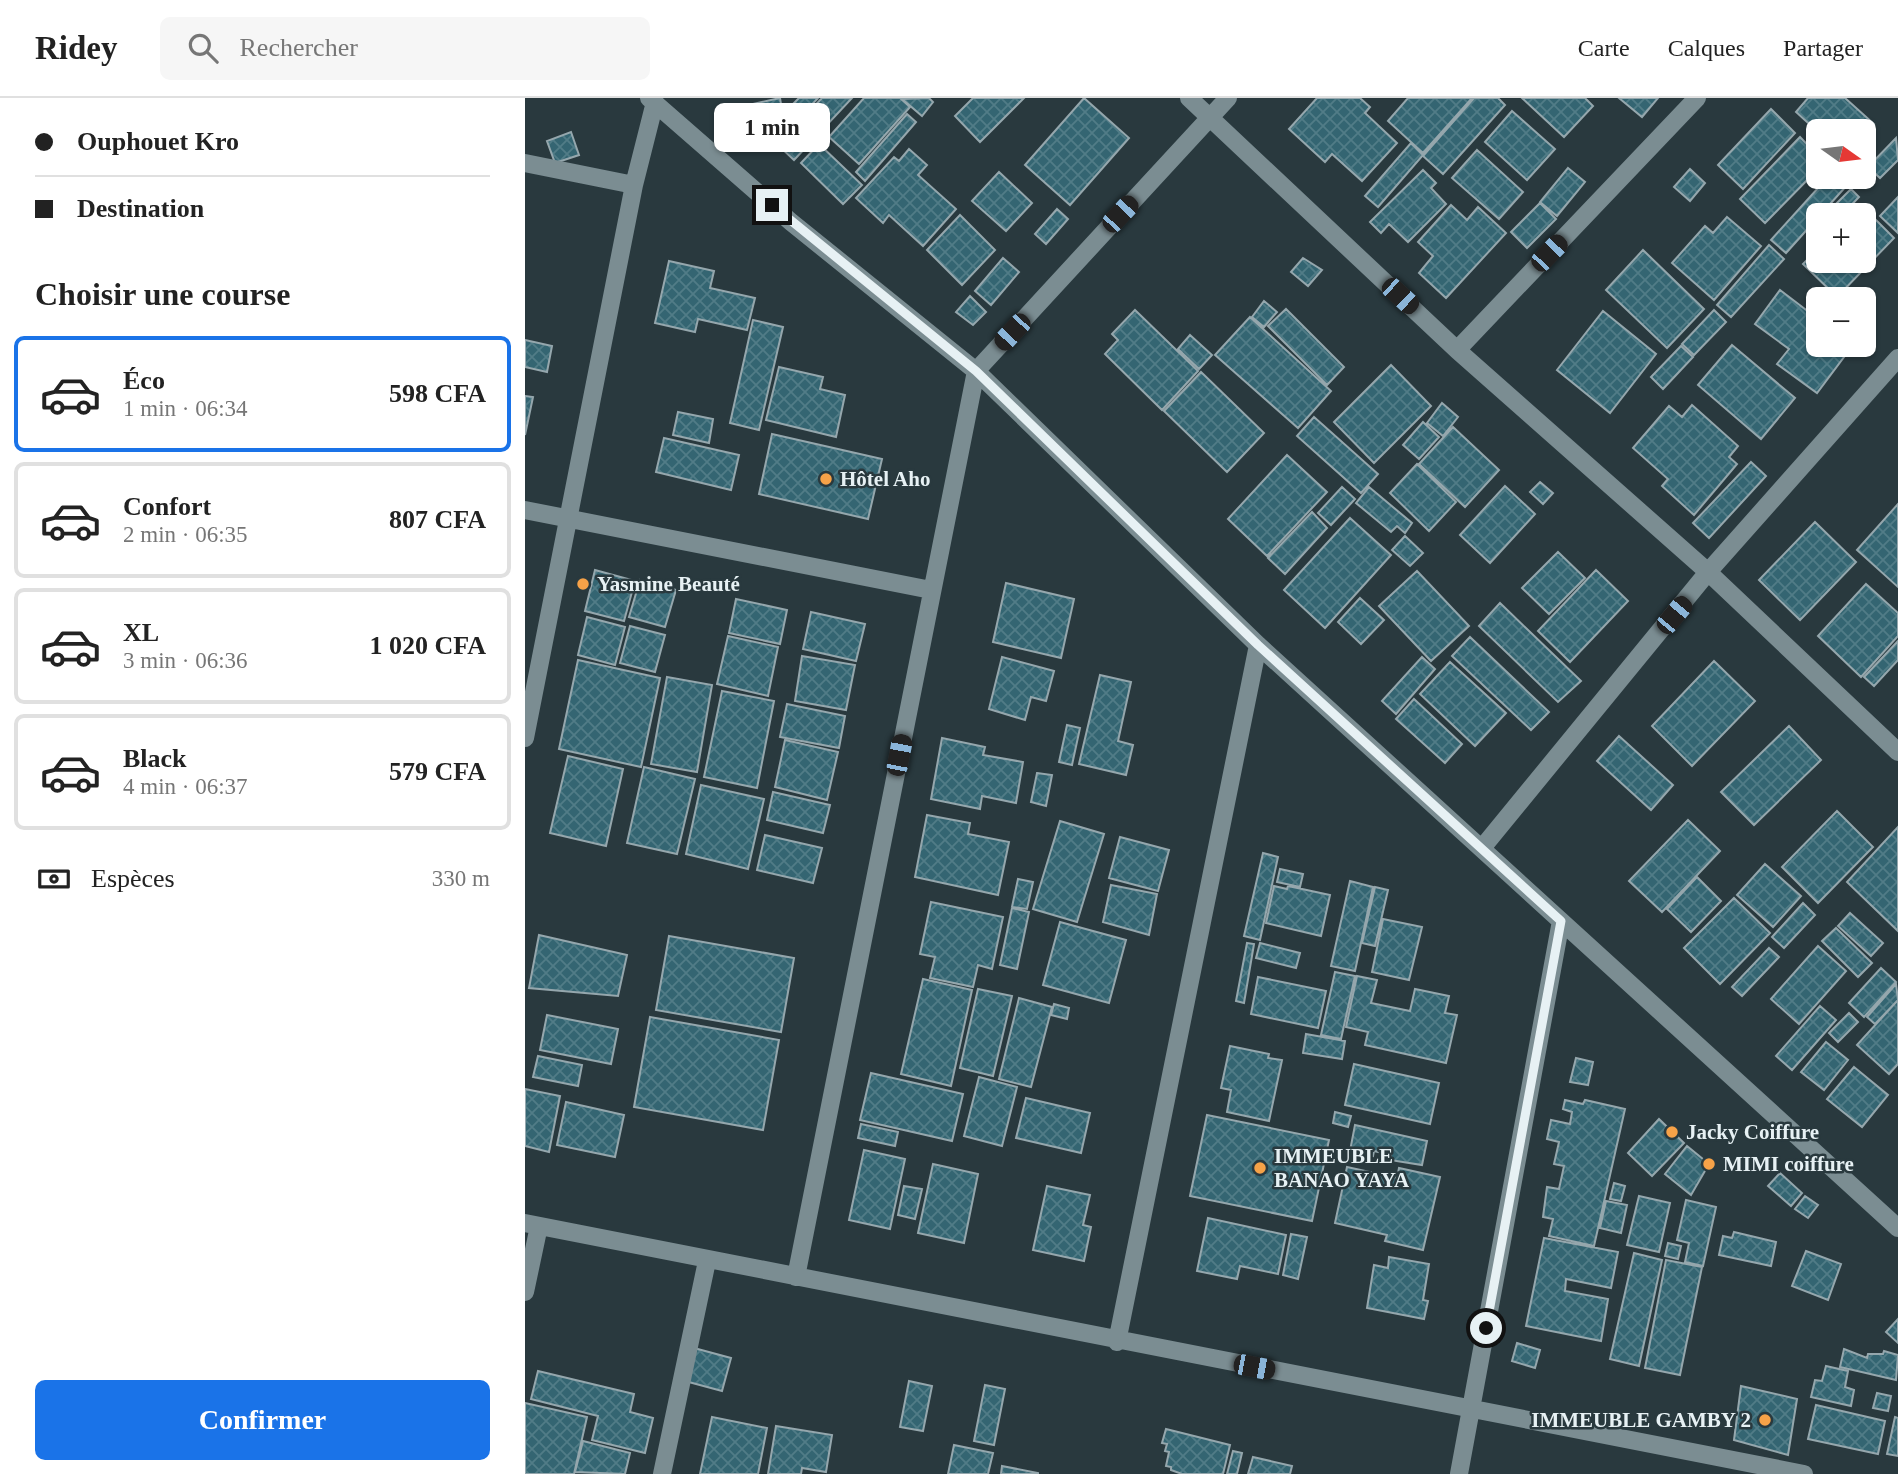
<!DOCTYPE html>
<html lang="fr">
<head>
<meta charset="utf-8">
<style>
  body { margin:0; font-family:Georgia,serif; background:#f6f6f6; color:#222; height:100vh; display:flex; flex-direction:column; font-size:26px; white-space:nowrap }
  * { box-sizing:border-box; margin:0 }
  p { font-size:23px; color:#767676 }
  .icon { flex:none; width:38px; height:38px; fill:none; stroke:currentColor; stroke-width:2; stroke-linecap:round; stroke-linejoin:round }
  .map { position:relative; flex:1; overflow:hidden }
  .side { display:flex; flex-direction:column; background:#fff; width:525px }
  .side>* { flex:none }
  .hud { display:grid; align-content:center; height:154px; padding:0 35px; background:#fff }
  .needle { width:46px; rotate:104deg }
  .fabs { position:absolute; left:1281px; top:21px; display:grid; gap:14px }
  .fabs a { display:grid; place-items:center; width:70px; height:70px; border-radius:10px; background:#fff; box-shadow:0 2px 5px #0004; font-size:35px }
  .end { position:absolute; width:32px; height:32px; margin:-16px; border:9px solid #e7f1f4; background:#111; box-shadow:0 0 0 4px #111 }
  .from { border-radius:50% }
  .bubble { position:absolute; height:49px; border-radius:10px; background:#fff; box-shadow:0 2px 5px #0004; font-size:23px; font-weight:700; line-height:49px; text-align:center }
  .car { position:absolute; width:21px; height:42px; margin:-21px -10px; border-radius:9px; box-shadow:0 0 5px 2px #0007; background:linear-gradient(#222 24%,#8ab4d8 0 40%,#222 0 76%,#8ab4d8 0 86%,#222 0) }
  .hud b { display:flex; align-items:center; gap:24px; height:66px; font-size:26px }
  .hud b+b { border-top:2px solid #e0e0e0 }
  .hud i { width:18px; height:18px; background:#222 }
  ul { padding:0; list-style:none }
  li { display:flex; align-items:center; gap:21px; height:116px; margin:0 14px 10px; padding:0 21px; border:4px solid #e0e0e0; border-radius:10px }
  li div { flex:1 }
  li b { display:block; font-size:26px }
  li em { font-style:normal; font-weight:700 }
  li.on { border-color:#1a73e8 }
  li>.icon { width:63px; height:63px; stroke-width:1.5 }
  h2 { padding:0 35px; font-size:32px; line-height:84px }
  .pay { display:flex; align-items:center; gap:18px; height:77px; padding:0 35px; font-size:26px }
  .pay p { margin-inline-start:auto }
  .cta { display:flex; gap:14px; margin-top:auto; padding:14px 35px }
  .cta a { flex:1; height:80px; border-radius:10px; background:#1a73e8; color:#fff; font-size:28px; font-weight:700; line-height:80px; text-align:center }
  header { display:flex; align-items:center; gap:42px; box-sizing:border-box; height:98px; padding:0 35px; background:#fff; border-bottom:2px solid #e0e0e0 }
  header strong { font-size:33px }
  nav { display:flex; gap:38px; margin-inline-start:auto; font-size:24px }
  .search { width:490px; height:63px; background:#f6f6f6; display:flex; align-items:center; gap:18px; box-sizing:border-box; padding:0 24px; border-radius:10px; color:#767676; font-size:26px }
  main { display:flex; flex:1; min-height:0 }
  .map>svg:first-child { display:block }
  .building { fill:url(#building-cross-hatch); stroke:#95a7ad; stroke-width:2 }
  .lines { fill:none; stroke-linecap:round; stroke-linejoin:round }
  .minor { stroke:#7b8d92; stroke-width:18 }
  .route { stroke:#e7f1f4; stroke-width:9 }
  .poi-dot { fill:#f6a248; stroke:#29393e; stroke-width:2.5 }
  .labels { text-anchor:middle; stroke-width:5; stroke-linejoin:round; paint-order:stroke }
  .poi-label { font-size:21px; font-weight:bold; fill:#e7f1f4; stroke:#29393e; text-anchor:start }
</style>
</head>
<body>
<header>
<strong>Ridey</strong>
<div class="search"><svg class="icon" aria-label="search" viewBox="0 0 24 24"><circle cx="10" cy="10" r="6"/><path d="M15 15l6 6"/></svg>Rechercher</div>
<nav><a>Carte</a><a>Calques</a><a>Partager</a></nav>
</header>
<main>
<section class="side">
<div class="hud">
<b><i class="from"></i>Ouphouet Kro</b>
<b><i></i>Destination</b>
</div>
<h2>Choisir une course</h2>
<ul>
<li class="on"><svg class="icon" aria-label="car" viewBox="0 0 24 24"><path d="M5 17H2v-5l4-1 3-4h7l3 4 3 1v5h-3M9 17h6M6 11h13"/><circle cx="7" cy="17" r="2"/><circle cx="17" cy="17" r="2"/></svg><div><b>Éco</b><p>1 min · 06:34</p></div><em>598 CFA</em></li>
<li><svg class="icon" aria-label="car" viewBox="0 0 24 24"><path d="M5 17H2v-5l4-1 3-4h7l3 4 3 1v5h-3M9 17h6M6 11h13"/><circle cx="7" cy="17" r="2"/><circle cx="17" cy="17" r="2"/></svg><div><b>Confort</b><p>2 min · 06:35</p></div><em>807 CFA</em></li>
<li><svg class="icon" aria-label="car" viewBox="0 0 24 24"><path d="M5 17H2v-5l4-1 3-4h7l3 4 3 1v5h-3M9 17h6M6 11h13"/><circle cx="7" cy="17" r="2"/><circle cx="17" cy="17" r="2"/></svg><div><b>XL</b><p>3 min · 06:36</p></div><em>1 020 CFA</em></li>
<li><svg class="icon" aria-label="car" viewBox="0 0 24 24"><path d="M5 17H2v-5l4-1 3-4h7l3 4 3 1v5h-3M9 17h6M6 11h13"/><circle cx="7" cy="17" r="2"/><circle cx="17" cy="17" r="2"/></svg><div><b>Black</b><p>4 min · 06:37</p></div><em>579 CFA</em></li>
</ul>
<div class="pay"><svg class="icon" aria-label="cash" viewBox="0 0 24 24"><path d="M3 7h18v10H3z"/><circle cx="12" cy="12" r="2"/></svg>Espèces<p>330 m</p></div>
<div class="cta"><a>Confirmer</a></div>
</section>
<div class="map">
<svg width="1373" height="1376" viewBox="0 0 1373 1376">
  <defs>
    <pattern id="building-cross-hatch" width="8" height="8" patternUnits="userSpaceOnUse" patternTransform="scale(1.75)"><rect width="8" height="8" fill="#346572"/><path d="M0 0l8 8M0 8l8-8" fill="none" stroke="#517c87"/></pattern>
  </defs>
  <rect width="100%" height="100%" fill="#29393e"/>
  <!-- building -->
  <path class="building" d="M255 0 257 12 232 18 228 6Z
    M274 0H293L279 15 269 5Z
    M297 0H327L269 62 253 47Z
    M339 0H375L385 9 334 66 304 39Z
    M404 0 408 4 397 18 377 1Z
    M448 0H499L455 44 430 18Z
    M559 0 604 40 545 107 500 67Z
    M792 0H835L845 9 840 15 872 45 837 83 807 56 800 64 764 31Z
    M883 0H947L898 55 863 23Z
    M949 0H973L980 7 918 76 898 58Z
    M997 0H1060L1068 8 1039 39Z
    M1094 0H1133L1117 19Z
    M1283 0H1320L1349 26 1339 37V33L1293 34 1271 14Z
    M267 7 278 17 252 45 242 34Z
    M1246 11 1270 35 1218 91 1193 67Z
    M987 13 1030 51 1002 82 960 44Z
    M382 16 391 24 340 83 331 74Z
    M46 34 54 57 30 65 22 43Z
    M1275 39 1293 58V71L1240 125 1215 101Z
    M1371 40 1373 62 1355 80 1343 69Z
    M886 45 898 57 853 109 840 98Z
    M294 46 337 87 318 106 276 65Z
    M384 51 402 67 393 77 431 111 398 148 364 117 358 125 331 100 369 59 374 63Z
    M952 52 998 94 974 121 927 80Z
    M1043 70 1060 84 1032 118 1015 104Z
    M1165 71 1180 85 1165 103 1149 89Z
    M898 72 911 85 906 90 921 106 883 144 864 126 856 135 845 124Z
    M474 74 507 105 481 133 447 103Z
    M1303 79H1315L1323 86 1261 155 1246 142Z
    M1326 91 1334 99 1317 117H1313L1306 111Z
    M1373 99V135L1355 118Z
    M1015 105 1031 121 1002 150 986 134Z
    M926 107 942 122 953 109 981 135 921 200 894 175 908 158 893 144Z
    M1336 107 1369 140 1312 199 1278 166 1293 151V163H1339V117H1326Z
    M532 111 543 121 521 146 510 136Z
    M435 117 470 152 437 187 402 152Z
    M1202 119 1236 148 1189 202 1147 165 1180 128 1188 135Z
    M1244 147 1259 161 1206 219 1192 207Z
    M1118 152 1179 211 1142 250 1081 192Z
    M478 160 494 174 466 207 450 193Z
    M778 160 797 172 783 188 766 174Z
    M144 163 189 173 185 190 230 200 222 232 173 221 170 234 130 225Z
    M1255 192 1293 221V247H1328L1292 295 1252 266 1264 251 1230 226Z
    M445 198 461 214 448 227 431 214Z
    M739 203 752 214 739 229 727 219Z
    M761 211 819 269 802 287 743 228Z
    M610 212 673 273 637 312 580 256 593 242 587 236Z
    M1189 212 1201 224 1169 257 1157 246Z
    M1078 213 1131 256 1085 315 1032 272Z
    M725 219 806 293 773 330 690 257Z
    M228 222 258 229 234 332 205 325Z
    M665 237 687 257 674 271 653 251Z
    M0 242 27 248 22 274 0 269Z
    M1207 247 1270 300 1236 341 1173 287Z
    M1156 248 1168 259 1138 291 1126 279Z
    M866 267 906 308 849 365 809 324Z
    M254 269 298 279 295 291 320 297 311 339 241 322Z
    M676 274 739 335 702 374 639 313Z
    M0 298 8 299 0 337Z
    M917 305 933 319 918 338 902 325Z
    M1167 307 1213 348 1204 359 1212 366 1169 417 1137 388 1143 381 1108 350 1144 308 1157 319Z
    M153 314 188 321 184 345 148 337Z
    M789 319 853 376 836 395 772 338Z
    M898 324 914 339 894 361 878 347Z
    M928 329 974 372 940 409 894 366Z
    M247 336 357 361 343 421 234 396Z
    M139 340 214 357 206 392 131 374Z
    M762 357 802 394 742 458 703 421Z
    M1226 364 1241 378 1184 440 1168 425Z
    M892 366 931 404 904 433 865 395Z
    M1015 384 1028 395 1018 406 1005 394Z
    M980 388 1010 416 965 465 935 437Z
    M817 389 830 401 806 427 793 415Z
    M844 389 887 425 880 435 872 428 866 434 831 405Z
    M1373 406V489L1332 452Z
    M787 414 802 430 760 476 743 460Z
    M825 420 866 457 800 530 759 492Z
    M1290 424 1331 464 1275 522 1234 482Z
    M880 438 898 455 885 468 867 452Z
    M1033 454 1060 480 1024 516 997 490Z
    M70 472 110 483 99 523 60 513Z
    M1071 472 1103 503 1045 564 1013 533Z
    M892 473 944 528 906 563 854 508Z
    M115 482 151 492 140 529 104 519Z
    M481 485 549 501 536 560 468 544Z
    M1341 486 1373 515V538L1336 579 1293 538Z
    M835 500 859 522 836 546 813 524Z
    M211 501 262 512 255 546 204 535Z
    M975 505 1056 583 1033 604 954 528Z
    M286 514 340 526 331 563 278 551Z
    M62 519 100 529 90 567 53 557Z
    M105 528 140 537 130 574 95 565Z
    M203 538 253 549 243 598 192 586Z
    M945 539 1024 614 1006 632 927 558Z
    M1373 543V562L1349 588 1339 579Z
    M277 558 330 567 321 612 270 603Z
    M477 559 529 573 521 603 506 599 500 622 464 611Z
    M897 559 910 571 871 616 857 603Z
    M53 562 135 580 116 669 34 651Z
    M1189 563 1230 603 1167 668 1127 628Z
    M925 564 981 615 950 648 895 596Z
    M575 577 606 584 593 643 608 647 601 677 554 666Z
    M142 579 187 587 172 674 126 666Z
    M197 593 249 603 232 690 179 679Z
    M889 601 937 646 920 665 871 621Z
    M262 606 320 618 314 650 255 639Z
    M542 627 555 630 547 667 534 664Z
    M1264 628 1296 662 1229 727 1196 694Z
    M1094 638 1148 687 1126 712 1072 663Z
    M417 640 460 649 458 657 498 664 491 705 457 698 455 711 406 701Z
    M260 642 313 654 302 702 250 689Z
    M43 658 98 671 81 748 25 735Z
    M119 669 170 681 152 756 102 745Z
    M512 675 527 677 521 708 506 704Z
    M176 687 239 701 223 771 161 756Z
    M248 694 305 707 298 735 242 722Z
    M1312 713 1348 749 1293 805 1257 769Z
    M402 717 445 725 443 736 484 744 473 797 390 779Z
    M1163 722 1195 753 1137 814 1104 783Z
    M535 723 579 736 552 824 508 811Z
    M1373 729V833L1322 784Z
    M240 737 297 750 288 785 232 772Z
    M595 739 644 752 633 793 584 780Z
    M738 755 753 759 735 842 719 838Z
    M1240 766 1276 798 1248 829 1212 797Z
    M755 771 778 776 775 789 752 784Z
    M1172 779 1196 803 1166 834 1142 811Z
    M493 781 508 784 502 811 487 809Z
    M825 783 848 789 830 873 806 868Z
    M586 787 632 796 624 837 578 824Z
    M749 788 762 791 763 788 805 797 796 838 741 825Z
    M850 789 863 792 850 848 837 845Z
    M1209 800 1245 835 1195 886 1159 850Z
    M406 804 478 819 467 871 453 867 448 889 405 880 410 859 395 856Z
    M1278 805 1290 817 1259 850 1247 839Z
    M487 810 504 814 492 871 475 867Z
    M1325 815 1358 845 1346 858 1313 828Z
    M858 821 897 829 884 882 847 874Z
    M535 824 601 842 584 905 518 887Z
    M1311 830 1347 865 1333 879 1297 843Z
    M14 837 102 857 93 898 4 890Z
    M144 838 269 860 256 934 131 912Z
    M722 845 729 846 719 905 711 903Z
    M735 845 775 855 771 870 731 860Z
    M1293 848 1321 873 1274 926 1246 901Z
    M1244 850 1254 859 1217 898 1207 889Z
    M1356 870 1371 884 1339 919 1324 905Z
    M810 874 830 878 816 941 796 937Z
    M832 878 852 882 846 905 885 913 890 891 924 898 920 915 932 917 921 965 840 947 843 934 821 929Z
    M733 879 801 893 793 930 726 916Z
    M398 881 447 892 426 988 376 976Z
    M1371 886 1373 902 1350 926 1342 919Z
    M453 891 487 898 468 978 435 970Z
    M494 900 527 909 506 989 474 981Z
    M1373 902V966L1364 976 1332 947Z
    M529 906 544 910 542 921 526 917Z
    M1295 908 1311 922 1267 972 1251 958Z
    M1324 915 1333 924 1313 944 1304 935Z
    M22 917 93 931 86 966 15 952Z
    M125 919 254 942 238 1032 109 1009Z
    M781 936 820 943 817 961 778 955Z
    M1301 944 1323 962 1299 992 1276 974Z
    M705 948 744 956 743 960 757 962 744 1023 702 1014 706 992 696 990Z
    M13 958 57 967 53 988 8 979Z
    M1051 960 1068 964 1063 987 1045 984Z
    M829 966 914 985 905 1026 820 1007Z
    M1329 969 1363 997 1337 1029 1302 1001Z
    M346 975 438 996 427 1043 335 1022Z
    M454 979 492 989 477 1048 439 1038Z
    M0 991 35 998 24 1054 0 1048Z
    M501 1000 565 1015 556 1055 491 1040Z
    M1040 1002 1058 1006 1060 1002 1100 1011 1069 1148 1024 1138 1028 1121 1018 1119 1022 1089 1034 1091 1039 1068 1029 1066 1034 1044 1022 1041 1026 1022 1045 1026 1047 1014 1038 1011Z
    M41 1004 99 1017 90 1059 32 1047Z
    M810 1014 826 1018 823 1029 808 1025Z
    M682 1017 804 1042 787 1123 665 1098Z
    M1134 1021 1159 1045 1127 1078 1103 1055Z
    M336 1026 373 1034 370 1048 333 1040Z
    M830 1027 902 1043 897 1067 865 1062 866 1057 849 1053 848 1058 825 1053Z
    M1162 1048 1184 1066 1166 1097 1140 1076Z
    M339 1052 380 1061 365 1131 324 1122Z
    M408 1066 453 1076 439 1145 393 1135Z
    M822 1069 872 1080 874 1070 915 1079 898 1152 860 1143 862 1137 810 1125Z
    M1255 1075 1277 1095 1266 1108 1243 1088Z
    M1089 1085 1100 1088 1096 1103 1085 1101Z
    M379 1088 397 1091 390 1121 373 1117Z
    M522 1088 565 1097 558 1127 566 1129 559 1163 508 1152Z
    M1114 1098 1145 1105 1134 1154 1102 1147Z
    M1280 1098 1293 1107 1283 1120 1270 1111Z
    M1161 1102 1191 1109 1178 1168 1160 1164 1164 1145 1152 1142Z
    M1081 1103 1102 1107 1096 1135 1075 1130Z
    M683 1120 761 1137 753 1176 715 1168 712 1181 672 1173Z
    M1209 1134 1251 1144 1246 1168 1194 1157 1198 1138 1207 1140Z
    M766 1136 782 1139 773 1181 758 1177Z
    M1019 1140 1093 1154 1086 1190 1041 1181 1040 1193 1083 1201 1076 1243 1001 1228Z
    M1143 1145 1156 1148 1153 1161 1140 1158Z
    M1281 1153 1316 1166 1303 1202 1267 1188Z
    M1109 1155 1137 1162 1114 1268 1085 1261Z
    M864 1159 904 1166 898 1202 903 1203 899 1221 842 1210 849 1167 863 1170Z
    M1141 1162 1177 1169 1155 1277 1120 1270Z
    M1373 1221V1245L1361 1234Z
    M992 1245 1015 1252 1010 1270 987 1263Z
    M169 1250 206 1260 197 1293 160 1283Z
    M1319 1251 1342 1260 1343 1256H1358L1359 1253 1373 1257 1371 1282 1315 1269Z
    M1301 1268 1323 1273 1320 1289 1329 1292 1326 1308 1286 1299 1290 1282 1297 1283Z
    M13 1273 109 1296 105 1314 128 1320 120 1355 67 1342 73 1318 6 1301Z
    M384 1283 407 1288 398 1333 375 1329Z
    M460 1287 480 1291 469 1347 449 1343Z
    M1216 1288 1272 1301 1263 1357 1209 1342Z
    M1352 1295 1366 1298 1363 1313 1348 1310Z
    M0 1305 62 1319 49 1376H0Z
    M1291 1307 1360 1323 1353 1356 1283 1341Z
    M187 1319 242 1330 233 1376H175Z
    M1370 1319 1373 1320V1358L1362 1356Z
    M251 1328 307 1337 301 1374 277 1370 276 1376H243Z
    M641 1331 705 1347 698 1376H657L646 1372V1369L641 1368 644 1354 640 1353 642 1346 637 1345Z
    M58 1343 105 1355 100 1376 50 1374Z
    M429 1347 468 1355 463 1376H423Z
    M708 1353 717 1355 712 1376H702Z
    M728 1359 767 1368 765 1376H723Z
    M477 1368 513 1375V1376H476Z"/>
  <g class="lines">
    <!-- minor -->
    <path class="minor" d="M124 0 266 124 451 273 733 547 1373 1130
      M664 0 932 252 1183 474 1373 654
      M0 65 109 87
      M932 252 1172 0
      M0 412 406 492
      M0 640 109 87 130 4
      M957 750 1183 474 1373 260
      M0 1125 1279 1376
      M271 1179 451 273 703 0
      M0 1194 14 1128
      M592 1244 733 547
      M137 1376 182 1163
      M934 1376 1036 823"/>
  </g>
  <g class="lines">
    <!-- route -->
    <path class="route" d="M247 107 451 273 733 547 1036 823 961 1230"/>
  </g>
  <!-- markers -->
  <g class="poi-dot">
    <circle cx="301" cy="381" r="7"/>
    <circle cx="58" cy="486" r="7"/>
    <circle cx="1147" cy="1034" r="7"/>
    <circle cx="1184" cy="1066" r="7"/>
    <circle cx="735" cy="1070" r="7"/>
    <circle cx="1240" cy="1322" r="7"/>
  </g>
  <g class="labels">
    <!-- poi labels -->
    <g class="poi-label">
      <text x="315" y="388">Hôtel Aho</text>
      <text x="72" y="493">Yasmine Beauté</text>
      <text x="1161" y="1041">Jacky Coiffure</text>
      <text x="749" y="1065">IMMEUBLE<tspan x="749" dy="24">BANAO YAYA</tspan></text>
      <text x="1198" y="1073">MIMI coiffure</text>
      <text x="1226" y="1329" text-anchor="end">IMMEUBLE GAMBY 2</text>
    </g>
  </g>
</svg>
<div class="fabs">
<a><svg class="needle" viewBox="-14 -14 28 28"><path d="M0-13l5 13h-10z" fill="#e53935"/><path d="M0 13l5-13h-10z" fill="#767676"/></svg></a>
<a>+</a>
<a>−</a>
</div>
<i class="end from" style="left:961px;top:1230px"></i>
<i class="end" style="left:247px;top:107px"></i>
<div class="bubble" style="left:189px;top:5px;width:116px">1 min</div>
<i class="car" style="left:595px;top:116px;rotate:43deg"></i>
<i class="car" style="left:1024px;top:155px;rotate:44deg"></i>
<i class="car" style="left:875px;top:198px;rotate:133deg"></i>
<i class="car" style="left:487px;top:234px;rotate:223deg"></i>
<i class="car" style="left:1149px;top:517px;rotate:40deg"></i>
<i class="car" style="left:374px;top:657px;rotate:11deg"></i>
<i class="car" style="left:729px;top:1269px;rotate:101deg"></i>
</div>
</main>
</body>
</html>
